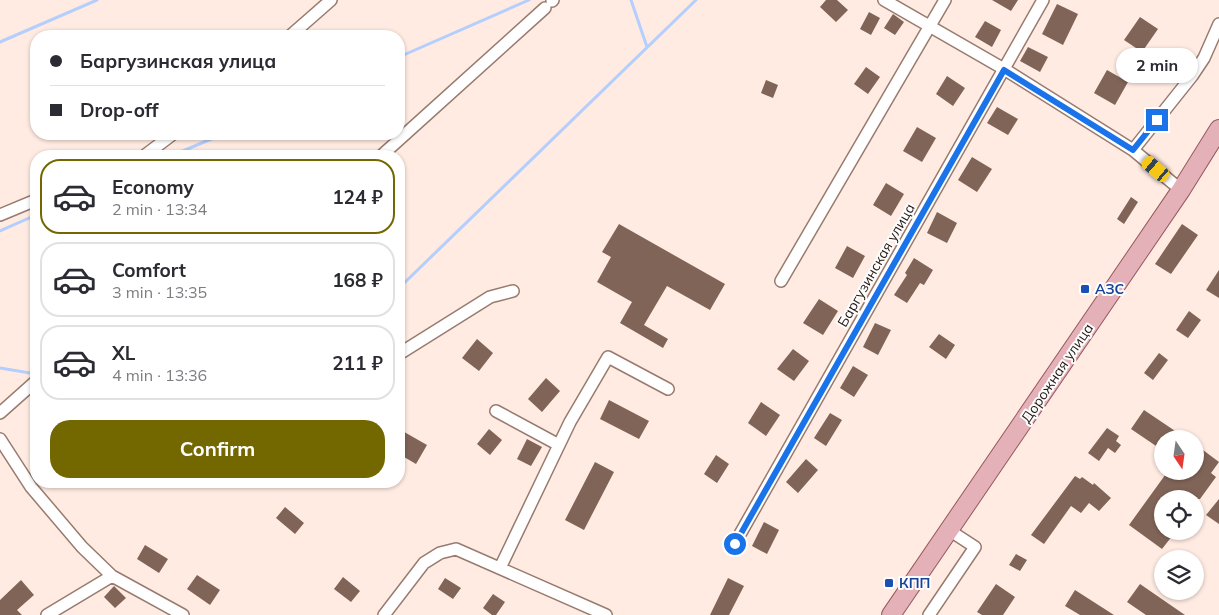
<!DOCTYPE html>
<html lang="en">
<head>
<meta charset="utf-8">
<style>
  body { margin:0; font-family:Mulish,sans-serif; background:#f2f2f3; color:#2b2b33; height:100vh; display:flex; flex-direction:column; font-size:19px; white-space:nowrap }
  * { box-sizing:border-box; margin:0 }
  p { font-size:16px; color:#7c7c81 }
  .icon { flex:none; width:28px; height:28px; fill:none; stroke:currentColor; stroke-width:2; stroke-linecap:round; stroke-linejoin:round }
  .map { position:relative; flex:1; overflow:hidden }
  .sheet { position:absolute; left:30px; top:150px; width:375px; height:338px; display:flex; flex-direction:column; background:#fff; border-radius:20px; box-shadow:0 1px 4px #0004 }
  .sheet>* { flex:none }
  .top-card { position:absolute; left:30px; top:30px; width:375px; height:110px; border-radius:20px; box-shadow:0 1px 4px #0004; display:grid; align-content:center; height:110px; padding:0 20px; background:#fff }
  .needle { width:32px; rotate:167deg }
  .fabs { position:absolute; left:1154px; top:430px; display:grid; gap:10px }
  .fabs a { display:grid; place-items:center; width:50px; height:50px; border-radius:50%; background:#fff; box-shadow:0 1px 4px #0004; font-size:25px }
  .end { position:absolute; width:22px; height:22px; margin:-11px; border:6px solid #1a73e8; background:#fff; box-shadow:0 0 0 2px #fff }
  .from { border-radius:50% }
  .bubble { position:absolute; height:35px; border-radius:18px; background:#fff; box-shadow:0 1px 4px #0004; font-size:16px; font-weight:700; line-height:35px; text-align:center }
  .car { position:absolute; width:15px; height:30px; margin:-15px -8px; border-radius:6px; box-shadow:0 0 4px 1px #0007; background:linear-gradient(#f5c518 24%,#345 0 40%,#f5c518 0 76%,#345 0 86%,#f5c518 0) }
  .top-card b { display:flex; align-items:center; gap:18px; height:48px; font-size:19px }
  .top-card b+b { border-top:1px solid #e1e1e2 }
  .top-card i { width:12px; height:12px; background:#2b2b33 }
  ul { padding:9px 0 0; list-style:none }
  li { display:flex; align-items:center; gap:15px; height:75px; margin:0 10px 8px; padding:0 10px; border:2px solid #e1e1e2; border-radius:20px }
  li div { flex:1 }
  li b { display:block; font-size:19px }
  li em { font-style:normal; font-weight:700 }
  li.current { border-color:#736800 }
  li>.icon { width:45px; height:45px; stroke-width:1.5 }
  .button { display:flex; gap:10px; margin-top:auto; padding:10px 20px }
  .button a { flex:1; height:58px; border-radius:20px; background:#736800; color:#fff; font-size:20px; font-weight:700; line-height:58px; text-align:center }
  .map>svg:first-child { display:block }
  .lines { fill:none; stroke-linecap:round; stroke-linejoin:round }
  .stream { stroke:#b4cefd; stroke-width:3 }
  .building { fill:#806457 }
  .minor-casing { stroke:#987b6e; stroke-width:14 }
  .primary-casing { stroke:#96595f; stroke-width:20 }
  .minor { stroke:#fff; stroke-width:11 }
  .primary { stroke:#e5b1b8; stroke-width:18 }
  .route { stroke:#1a73e8; stroke-width:6 }
  .transit-dot { fill:#1a4fb4; stroke:#fdfdfd; stroke-width:2 }
  .labels { text-anchor:middle; stroke-width:4; stroke-linejoin:round; paint-order:stroke }
  .street-label { font-size:14px; fill:#231712; stroke:#fdfdfd }
  .transit-label { font-size:14px; font-weight:bold; fill:#164399; stroke:#fdfdfd; text-anchor:start }
</style>
</head>
<body>
<div class="map">
<svg width="1219" height="615" viewBox="0 0 1219 615">
  <rect width="100%" height="100%" fill="#ffebe2"/>
  <g class="lines">
    <!-- stream -->
    <path class="stream" d="M631 0 647 47
      M0 42 97 0
      M399 57 529 0
      M171 156 223 134
      M0 231 36 215
      M399 288 696 0
      M0 368 36 374"/>
  </g>
  <!-- building -->
  <path class="building" d="M826 0H837L848 10 836 22 820 7Z
    M992 0H1018L1011 11Z
    M1057 4 1078 14 1063 45 1042 34Z
    M869 12 880 18 871 35 860 29Z
    M893 14 904 22 895 35 884 28Z
    M1140 17 1158 29 1142 52 1124 40Z
    M985 21 1001 30 992 47 975 37Z
    M1028 47 1048 57 1040 72 1020 61Z
    M866 67 880 77 868 94 854 84Z
    M1107 70 1128 82 1115 105 1094 93Z
    M947 76 965 88 953 106 936 94Z
    M766 80 778 85 773 98 761 93Z
    M997 107 1018 119 1008 135 987 123Z
    M917 127 936 138 922 162 903 151Z
    M972 157 992 169 977 192 958 180Z
    M886 183 904 194 891 216 873 205Z
    M1131 197 1138 202 1124 224 1117 219Z
    M937 212 957 223 947 243 927 233Z
    M619 224 725 284 710 310 667 286 644 325 668 339 663 348 620 323 632 302 597 282 611 257 602 252Z
    M1182 224 1198 235 1171 274 1155 264Z
    M847 246 865 256 853 278 835 268Z
    M914 258 933 270 924 285 920 283 907 303 894 295 907 275 905 273Z
    M1219 270V298L1206 290Z
    M819 299 838 311 823 335 803 323Z
    M1189 311 1201 320 1188 338 1176 330Z
    M875 323 891 330 878 355 863 347Z
    M939 334 955 345 946 359 929 347Z
    M477 339 493 353 479 371 462 358Z
    M793 349 809 361 794 381 777 369Z
    M1159 353 1168 360 1153 380 1144 373Z
    M853 366 868 375 854 397 840 388Z
    M546 378 560 391 542 412 528 399Z
    M609 400 649 421 639 439 600 419Z
    M761 402 780 415 766 436 748 423Z
    M1144 410 1187 439H1162V450L1131 429Z
    M830 413 842 420 826 446 814 438Z
    M1107 428 1119 436 1116 441 1121 445 1115 453 1108 448 1099 461 1088 453Z
    M399 429 427 445 416 464 399 454Z
    M489 429 502 440 490 455 477 444Z
    M527 439 542 447 531 466 517 459Z
    M1195 444 1219 462 1211 473 1216 477 1200 499H1162V531H1176L1162 549 1129 525 1168 471H1195Z
    M716 455 729 464 717 483 704 474Z
    M806 459 818 470 798 493 786 482Z
    M595 462 614 472 584 530 565 520Z
    M1075 476 1080 479 1082 477 1093 485 1094 483 1111 498 1099 511 1089 503 1081 513 1071 506 1044 544 1031 535Z
    M1219 499V524L1206 515Z
    M285 507 304 523 295 534 276 518Z
    M764 522 779 530 767 554 752 546Z
    M145 545 168 559 159 573 137 559Z
    M1016 554 1027 560 1020 571 1009 565Z
    M197 575 220 590 210 605 187 589Z
    M343 577 360 591 351 602 334 589Z
    M445 578 461 588 453 599 438 589Z
    M728 578 744 586 729 615H710Z
    M21 580 34 595 17 610 22 615H0V600Z
    M996 584 1015 597 1003 615H982L977 612Z
    M1140 584 1185 615H1146L1127 602Z
    M114 586 126 598 115 608 104 597Z
    M1075 590 1114 615H1080L1065 606Z
    M493 594 505 602 496 615H492L483 608Z"/>
  <g class="lines">
    <defs>
      <path id="minor" d="M884 0 1004 69 1133 150 1181 190
        M552 1 553 0
        M290 36 331 0
        M1133 150 1192 76 1204 58 1219 24
        M144 156 173 134
        M381 156 545 8
        M0 215 36 200
        M781 281 945 0
        M399 354 490 297 513 291
        M496 411 559 445
        M0 413 36 381
        M0 439 31 487 82 547 112 576 183 615
        M735 543 1043 0
        M500 568 570 422 608 357 668 389
        M47 615 112 576
        M384 615 424 563 440 553 456 549 606 615
        M929 615 975 547 949 530"/>
      <path id="primary" d="M891 615 1181 190 1219 129"/>
    </defs>
    <!-- minor casing -->
    <use href="#minor" class="minor-casing"/>
    <!-- primary casing -->
    <use href="#primary" class="primary-casing"/>
    <!-- minor -->
    <use href="#minor" class="minor"/>
    <!-- primary -->
    <use href="#primary" class="primary"/>
  </g>
  <g class="lines">
    <!-- route -->
    <path class="route" d="M735 544 1004 70 1133 150 1157 120"/>
  </g>
  <!-- markers -->
  <g class="transit-dot">
    <rect x="1080" y="284" width="10" height="10" rx="2.5"/>
    <rect x="884" y="578" width="10" height="10" rx="2.5"/>
  </g>
  <g class="labels">
    <!-- street labels -->
    <g class="street-label">
      <text transform="translate(876 265) rotate(-60)" y="5">Баргузинская улица</text>
      <text transform="translate(1057 373) rotate(-56)" y="5">Дорожная улица</text>
    </g>
    <!-- transit labels -->
    <g class="transit-label">
      <text x="1095" y="294">АЗС</text>
      <text x="899" y="588">КПП</text>
    </g>
  </g>
</svg>
<div class="fabs">
<a><svg class="needle" viewBox="-14 -14 28 28"><path d="M0-13l5 13h-10z" fill="#e53935"/><path d="M0 13l5-13h-10z" fill="#7c7c81"/></svg></a>
<a><svg class="icon" aria-label="locate" viewBox="0 0 24 24"><circle cx="12" cy="12" r="6"/><path d="M12 2v4M12 18v4M2 12h4M18 12h4"/></svg></a>
<a><svg class="icon" aria-label="layers" viewBox="0 0 24 24"><path d="M12 4l9 5-9 5-9-5zM3 14l9 5 9-5"/></svg></a>
</div>
<i class="end from" style="left:735px;top:544px"></i>
<i class="end" style="left:1157px;top:120px"></i>
<div class="bubble" style="left:1116px;top:48px;width:82px">2 min</div>
<i class="car" style="left:1156px;top:169px;rotate:310deg"></i>
<div class="top-card">
<b><i class="from"></i>Баргузинская улица</b>
<b><i></i>Drop-off</b>
</div>
<section class="sheet">
<ul>
<li class="current"><svg class="icon" aria-label="car" viewBox="0 0 24 24"><path d="M5 17H2v-5l4-1 3-4h7l3 4 3 1v5h-3M9 17h6M6 11h13"/><circle cx="7" cy="17" r="2"/><circle cx="17" cy="17" r="2"/></svg><div><b>Economy</b><p>2 min · 13:34</p></div><em>124 ₽</em></li>
<li><svg class="icon" aria-label="car" viewBox="0 0 24 24"><path d="M5 17H2v-5l4-1 3-4h7l3 4 3 1v5h-3M9 17h6M6 11h13"/><circle cx="7" cy="17" r="2"/><circle cx="17" cy="17" r="2"/></svg><div><b>Comfort</b><p>3 min · 13:35</p></div><em>168 ₽</em></li>
<li><svg class="icon" aria-label="car" viewBox="0 0 24 24"><path d="M5 17H2v-5l4-1 3-4h7l3 4 3 1v5h-3M9 17h6M6 11h13"/><circle cx="7" cy="17" r="2"/><circle cx="17" cy="17" r="2"/></svg><div><b>XL</b><p>4 min · 13:36</p></div><em>211 ₽</em></li>
</ul>
<div class="button"><a>Confirm</a></div>
</section>
</div>
</body>
</html>
